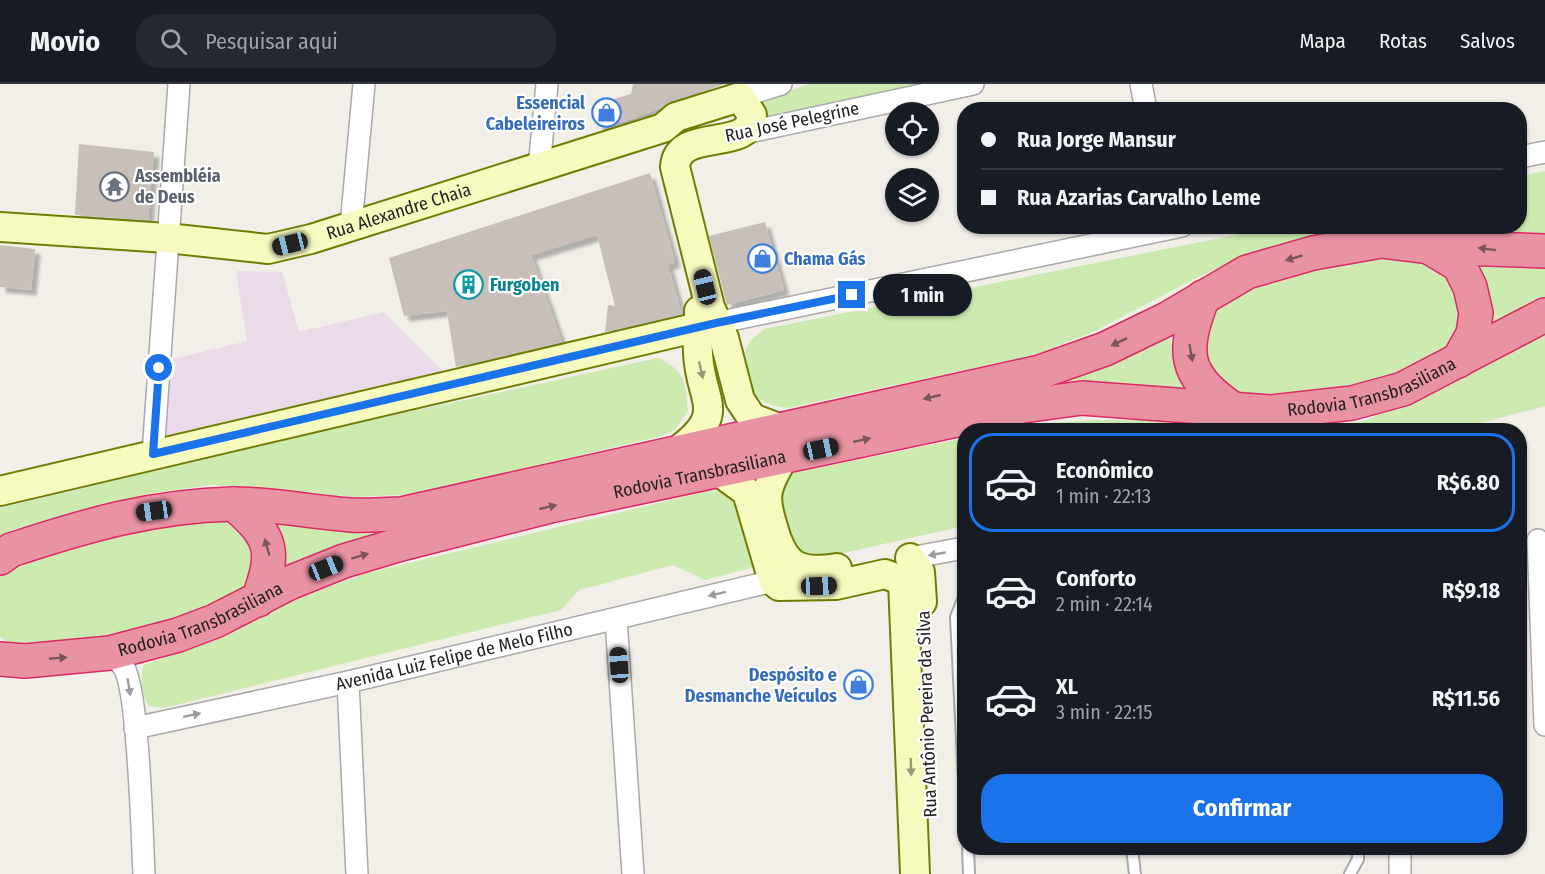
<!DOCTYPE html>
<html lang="pt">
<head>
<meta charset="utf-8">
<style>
  body { margin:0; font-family:"Fira Sans Condensed",sans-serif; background:#242831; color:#f1f3f6; height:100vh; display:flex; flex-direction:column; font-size:22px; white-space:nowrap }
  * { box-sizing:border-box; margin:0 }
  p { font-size:20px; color:#9ea1a6 }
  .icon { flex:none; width:33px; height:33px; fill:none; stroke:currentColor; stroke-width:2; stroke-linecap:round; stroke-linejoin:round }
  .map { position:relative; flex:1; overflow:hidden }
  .sheet { position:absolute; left:957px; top:339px; width:570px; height:432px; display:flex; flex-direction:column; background:#171b24; border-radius:24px; box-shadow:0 2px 4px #0004 }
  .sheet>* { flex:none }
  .hud { position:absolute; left:957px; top:18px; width:570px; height:132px; border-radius:24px; box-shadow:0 2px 4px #0004; display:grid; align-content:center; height:132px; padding:0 24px; background:#171b24 }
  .tools { position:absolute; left:885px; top:18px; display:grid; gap:12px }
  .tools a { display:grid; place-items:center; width:54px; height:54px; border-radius:50%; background:#171b24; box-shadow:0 2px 4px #0004; font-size:30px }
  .end { position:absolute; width:27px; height:27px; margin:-14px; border:8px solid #1a73e8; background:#fff; box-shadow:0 0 0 3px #fff }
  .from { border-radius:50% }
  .bubble { position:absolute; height:42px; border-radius:21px; background:#171b24; box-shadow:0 2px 4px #0004; font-size:20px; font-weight:700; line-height:42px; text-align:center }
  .car { position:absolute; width:18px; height:36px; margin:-18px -9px; border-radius:8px; box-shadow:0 0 4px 2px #0007; background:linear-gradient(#222 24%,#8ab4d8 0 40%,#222 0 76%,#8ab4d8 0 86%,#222 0) }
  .hud b { display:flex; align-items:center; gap:21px; height:57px; font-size:22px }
  .hud b+b { border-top:2px solid #363941 }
  .hud i { width:15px; height:15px; background:#f1f3f6 }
  ul { padding:10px 0 0; list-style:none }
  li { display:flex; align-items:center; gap:18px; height:99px; margin:0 12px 9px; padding:0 12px; border:3px solid transparent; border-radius:24px }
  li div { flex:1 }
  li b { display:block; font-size:22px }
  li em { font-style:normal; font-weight:700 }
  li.on { border-color:#1a73e8 }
  li>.icon { width:54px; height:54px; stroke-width:1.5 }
  .primary-button { display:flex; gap:12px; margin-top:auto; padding:12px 24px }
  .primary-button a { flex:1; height:69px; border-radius:24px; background:#1a73e8; color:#fff; font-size:24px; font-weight:700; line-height:69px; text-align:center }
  header { display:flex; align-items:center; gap:36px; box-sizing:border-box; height:84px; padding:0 30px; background:#171b24; border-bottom:2px solid #363941 }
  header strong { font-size:28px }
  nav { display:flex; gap:33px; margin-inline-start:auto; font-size:21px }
  .search { width:420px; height:54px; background:#242831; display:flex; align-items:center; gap:15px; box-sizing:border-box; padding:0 21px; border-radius:24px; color:#9ea1a6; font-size:22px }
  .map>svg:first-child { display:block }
  .industrial { fill:#ebdbe8 }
  .grass { fill:#cdebb0 }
  .building { fill:#c7bfb8; filter:url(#shadow) }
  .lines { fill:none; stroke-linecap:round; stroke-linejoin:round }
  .lane-casing { stroke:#a9a9a9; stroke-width:14 }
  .street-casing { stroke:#a9a9a9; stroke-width:24 }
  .secondary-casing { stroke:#707d05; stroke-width:32 }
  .highway-casing { stroke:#dc2a67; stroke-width:36 }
  .lane { stroke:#fff; stroke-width:10 }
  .street { stroke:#fff; stroke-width:21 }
  .secondary { stroke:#f7fabf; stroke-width:28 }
  .highway { stroke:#e892a2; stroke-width:33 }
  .oneway { fill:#7b545c }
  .oneway2 { fill:#979978 }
  .oneway3 { fill:#9c9c9c }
  .route { stroke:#1a73e8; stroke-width:8 }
  .labels { text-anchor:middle; stroke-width:4.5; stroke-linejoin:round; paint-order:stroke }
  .shop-label { font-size:18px; font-weight:bold; fill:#366cbe; stroke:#fff; text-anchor:end }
  .street-label { font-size:18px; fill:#222; stroke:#fff }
  .worship-label { font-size:18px; font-weight:bold; fill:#5b616d; stroke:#fff; text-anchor:start }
  .culture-label { font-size:18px; font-weight:bold; fill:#0d838f; stroke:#fff; text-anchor:start }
</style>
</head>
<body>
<header>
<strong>Movio</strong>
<div class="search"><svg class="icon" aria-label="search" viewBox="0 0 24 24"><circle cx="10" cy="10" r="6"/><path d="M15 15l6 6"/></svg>Pesquisar aqui</div>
<nav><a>Mapa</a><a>Rotas</a><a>Salvos</a></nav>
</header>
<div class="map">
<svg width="1545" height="790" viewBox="0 0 1545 790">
  <defs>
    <filter id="shadow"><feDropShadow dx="5.5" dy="5.5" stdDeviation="1.5" flood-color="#0004"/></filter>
  </defs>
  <rect width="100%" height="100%" fill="#f2efe9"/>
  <!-- industrial -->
  <path class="industrial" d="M236 187 282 188 299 248 384 228 445 289 163 355 169 276 247 257Z"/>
  <!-- grass -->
  <path class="grass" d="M809 0H934L763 38 756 18Z
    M1545 87V156L1529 157 1444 145 1378 143 1246 172 1194 195 1095 247 1035 271 788 324C751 319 751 307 742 274L750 257 764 245 1276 143 1520 142V92Z
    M1381 169 1433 172 1467 213 1458 266 1378 305 1240 317 1199 271 1213 220 1259 195Z
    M1462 172 1545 177V220L1481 255Z
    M1169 249 1183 307 1028 309Z
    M1545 250V322L1454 346H1286L1364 337Z
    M658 274C686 287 685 298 688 327L675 346 658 353 416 410 358 413 212 401 147 410 15 445 0 452V424L349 341Z
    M1095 336H1146L1232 346H1000L1034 340Z
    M964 354V442L812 476 792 464C783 434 772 416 793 389Z
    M708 407C715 407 724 406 730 412 742 423 750 466 755 483L705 496 673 481 579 506 561 526 164 624 149 622C142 614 139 590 144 581L203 559 295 516 363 490Z
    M223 430 254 448 256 505 142 553 25 569 0 553V485L38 467Z
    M264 433 418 439 276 491Z"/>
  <!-- building -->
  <path class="building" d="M633 0H722V1L671 17 661 24 628 36 597 43 601 19 631 10Z
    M79 60 154 68 148 136 75 131Z
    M650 89 675 178 668 181 682 230 605 248 608 221 615 222 597 151 531 171 562 258 456 283 447 227 404 232 389 174Z
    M765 138 784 206 727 221 709 152Z
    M0 161 35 165 31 206 0 203Z"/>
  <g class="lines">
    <defs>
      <path id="lane" d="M964 513 956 533 964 696
        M968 764 969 790
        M1132 764 1135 790
        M1350 790 1358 775V764"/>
      <g id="street">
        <path d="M1141 0 1146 26"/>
        <path d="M740 13 781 0"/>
        <path d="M744 49 973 0"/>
        <path d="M1520 73 1545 68"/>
        <path d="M539 84 547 0"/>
        <path d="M351 142 364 0"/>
        <path d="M716 239 1182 142"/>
        <path d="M153 370 179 0"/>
        <path d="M1538 456 1545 641"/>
        <path d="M910 474 964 464"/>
        <path d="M616 535 633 790"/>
        <path d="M110 569C114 573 120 578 123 582 139 605 142 754 144 790"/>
        <path d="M348 598 357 790"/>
        <path id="s1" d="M135 644 348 598 773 497"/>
        <path d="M1400 764V790"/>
      </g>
      <g id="secondary">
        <path id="s2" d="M0 143 167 154 268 165 311 155 663 44 676 33 740 13 752 31C752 69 677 42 675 83L710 223 724 254 740 316 752 334 784 346"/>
        <path d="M676 368C730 328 700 319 698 269 697 255 700 241 699 227"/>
        <path d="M783 374C778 384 770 395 768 407 765 420 770 432 773 443 784 482 797 490 837 484"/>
        <path d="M718 387 747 408 773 497 779 502 836 501 885 490 903 497 915 790"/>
        <path d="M0 407 716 239"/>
        <path d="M910 474 920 488 922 518"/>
      </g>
      <g id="highway">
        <path d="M1429 163 1459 181 1470 203 1476 229 1473 250 1458 277"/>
        <path d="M1203 213C1182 267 1182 291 1233 325"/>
        <path d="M234 420C273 454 276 467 258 516"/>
        <path d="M0 474 11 466C87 441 152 422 233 420 273 420 311 428 351 431 368 432 385 430 401 430L1040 288 1105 265 1167 235 1247 188 1313 169 1381 157 1429 163 1545 167"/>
        <path id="s3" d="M0 575 25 577 110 569 178 551 215 537 289 499 344 477 401 460 550 422 1023 322 1082 314 1270 328 1352 319 1403 305 1545 231"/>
      </g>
    </defs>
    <!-- lane casing -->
    <use href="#lane" class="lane-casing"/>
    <!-- street casing -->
    <use href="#street" class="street-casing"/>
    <!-- secondary casing -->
    <use href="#secondary" class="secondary-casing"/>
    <!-- highway casing -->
    <use href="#highway" class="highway-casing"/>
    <!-- lane -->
    <use href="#lane" class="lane"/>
    <!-- street -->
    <use href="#street" class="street"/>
    <!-- secondary -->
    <use href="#secondary" class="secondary"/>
    <!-- highway -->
    <use href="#highway" class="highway"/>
  </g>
  <!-- one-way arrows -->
  <defs><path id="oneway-solid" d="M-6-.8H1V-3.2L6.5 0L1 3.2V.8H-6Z" transform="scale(1.5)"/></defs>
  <g class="oneway">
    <use href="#oneway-solid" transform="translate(1487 165) rotate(-173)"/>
    <use href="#oneway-solid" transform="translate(1294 174) rotate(163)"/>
    <use href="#oneway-solid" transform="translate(1119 258) rotate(154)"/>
    <use href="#oneway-solid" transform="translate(1191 269) rotate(80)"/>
    <use href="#oneway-solid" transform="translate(932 313) rotate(167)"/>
    <use href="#oneway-solid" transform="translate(862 356) rotate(-12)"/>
    <use href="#oneway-solid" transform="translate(548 423) rotate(-13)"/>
    <use href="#oneway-solid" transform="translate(267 463) rotate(-106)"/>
    <use href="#oneway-solid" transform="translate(360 472) rotate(-17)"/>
    <use href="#oneway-solid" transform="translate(58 574) rotate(-5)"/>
  </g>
  <g class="oneway2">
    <use href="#oneway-solid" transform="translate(701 286) rotate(77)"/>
    <use href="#oneway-solid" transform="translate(911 683) rotate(88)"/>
  </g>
  <g class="oneway3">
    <use href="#oneway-solid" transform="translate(937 470) rotate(170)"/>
    <use href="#oneway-solid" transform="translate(717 510) rotate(166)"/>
    <use href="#oneway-solid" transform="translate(129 603) rotate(80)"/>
    <use href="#oneway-solid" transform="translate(192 631) rotate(-12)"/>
  </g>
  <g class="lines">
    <!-- route -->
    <path class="route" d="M159 284 153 370 716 239 852 211"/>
  </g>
  <!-- icons -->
  <defs>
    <symbol id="shop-ring" viewBox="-11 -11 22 22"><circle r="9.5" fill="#fff" stroke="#3f7fe0" stroke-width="1.5"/><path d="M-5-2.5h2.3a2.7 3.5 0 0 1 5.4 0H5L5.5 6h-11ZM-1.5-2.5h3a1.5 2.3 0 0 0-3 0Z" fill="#3f7fe0"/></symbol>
    <symbol id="temple-ring" viewBox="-11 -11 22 22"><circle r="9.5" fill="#fff" stroke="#6b7280" stroke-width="1.5"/><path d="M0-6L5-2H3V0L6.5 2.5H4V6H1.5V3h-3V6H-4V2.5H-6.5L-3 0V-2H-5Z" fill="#6b7280"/></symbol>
    <symbol id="building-ring" viewBox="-11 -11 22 22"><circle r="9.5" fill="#fff" stroke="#0f9aa8" stroke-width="1.5"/><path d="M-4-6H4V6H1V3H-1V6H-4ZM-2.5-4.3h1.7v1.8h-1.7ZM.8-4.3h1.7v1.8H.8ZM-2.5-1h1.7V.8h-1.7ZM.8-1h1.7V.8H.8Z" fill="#0f9aa8"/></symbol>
  </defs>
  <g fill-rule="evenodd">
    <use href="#shop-ring" x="590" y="12" width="33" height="33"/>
    <use href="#temple-ring" x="98" y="86" width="33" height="33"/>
    <use href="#shop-ring" x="746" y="158" width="33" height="33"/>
    <use href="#building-ring" x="452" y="184" width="33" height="33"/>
    <use href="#shop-ring" x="842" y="584" width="33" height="33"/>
  </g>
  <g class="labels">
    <!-- shop labels -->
    <g class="shop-label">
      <text x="585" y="25">Essencial<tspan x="585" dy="21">Cabeleireiros</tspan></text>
      <text x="784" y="181" text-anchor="start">Chama Gás</text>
      <text x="837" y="597">Despósito e<tspan x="837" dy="21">Desmanche Veículos</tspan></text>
    </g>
    <!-- street labels -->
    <g class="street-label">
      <text transform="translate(792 38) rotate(-12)" y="6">Rua José Pelegrine</text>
      <text dy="6" stroke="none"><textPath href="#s2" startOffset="405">Rua Alexandre Chaia</textPath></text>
      <text dy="6" stroke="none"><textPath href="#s3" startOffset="1413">Rodovia Transbrasiliana</textPath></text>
      <text dy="6" stroke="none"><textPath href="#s3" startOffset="729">Rodovia Transbrasiliana</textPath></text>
      <text dy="6" stroke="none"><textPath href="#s3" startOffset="207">Rodovia Transbrasiliana</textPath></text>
      <text dy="6" stroke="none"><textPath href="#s1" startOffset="327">Avenida Luiz Felipe de Melo Filho</textPath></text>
      <text transform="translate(927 630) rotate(-92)" y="6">Rua Antônio Pereira da Silva</text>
    </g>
    <!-- worship labels -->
    <g class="worship-label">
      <text x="135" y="98">Assembléia<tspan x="135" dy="21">de Deus</tspan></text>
    </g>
    <!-- culture labels -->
    <g class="culture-label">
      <text x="490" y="207">Furgoben</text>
    </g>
  </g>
</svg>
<div class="tools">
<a><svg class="icon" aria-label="locate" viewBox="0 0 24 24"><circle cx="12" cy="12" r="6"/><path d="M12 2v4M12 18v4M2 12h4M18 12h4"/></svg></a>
<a><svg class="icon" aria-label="layers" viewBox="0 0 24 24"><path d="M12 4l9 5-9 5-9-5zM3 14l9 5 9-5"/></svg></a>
</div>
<i class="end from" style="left:159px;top:284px"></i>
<i class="end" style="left:852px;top:211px"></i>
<div class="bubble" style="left:873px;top:190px;width:99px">1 min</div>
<i class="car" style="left:290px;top:160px;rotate:256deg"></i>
<i class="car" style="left:705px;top:203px;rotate:346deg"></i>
<i class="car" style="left:821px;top:365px;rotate:78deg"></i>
<i class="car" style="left:154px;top:427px;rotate:262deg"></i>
<i class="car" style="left:326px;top:484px;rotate:68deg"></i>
<i class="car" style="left:819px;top:502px;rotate:88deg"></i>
<i class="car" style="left:619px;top:581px;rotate:356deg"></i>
<div class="hud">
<b><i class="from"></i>Rua Jorge Mansur</b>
<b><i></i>Rua Azarias Carvalho Leme</b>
</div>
<section class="sheet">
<ul>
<li class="on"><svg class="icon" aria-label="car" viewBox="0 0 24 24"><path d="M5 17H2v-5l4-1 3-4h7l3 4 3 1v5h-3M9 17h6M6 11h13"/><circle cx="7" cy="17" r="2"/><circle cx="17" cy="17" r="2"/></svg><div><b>Econômico</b><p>1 min · 22:13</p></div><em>R$6.80</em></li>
<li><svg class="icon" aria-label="car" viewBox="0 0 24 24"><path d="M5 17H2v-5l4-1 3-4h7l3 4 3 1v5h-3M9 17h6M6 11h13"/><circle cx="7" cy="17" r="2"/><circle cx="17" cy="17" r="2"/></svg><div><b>Conforto</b><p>2 min · 22:14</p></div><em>R$9.18</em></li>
<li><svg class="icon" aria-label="car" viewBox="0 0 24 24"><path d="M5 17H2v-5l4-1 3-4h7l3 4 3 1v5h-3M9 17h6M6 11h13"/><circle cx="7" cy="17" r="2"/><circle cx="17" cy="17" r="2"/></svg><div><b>XL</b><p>3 min · 22:15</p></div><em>R$11.56</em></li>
</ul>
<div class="primary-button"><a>Confirmar</a></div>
</section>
</div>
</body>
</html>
